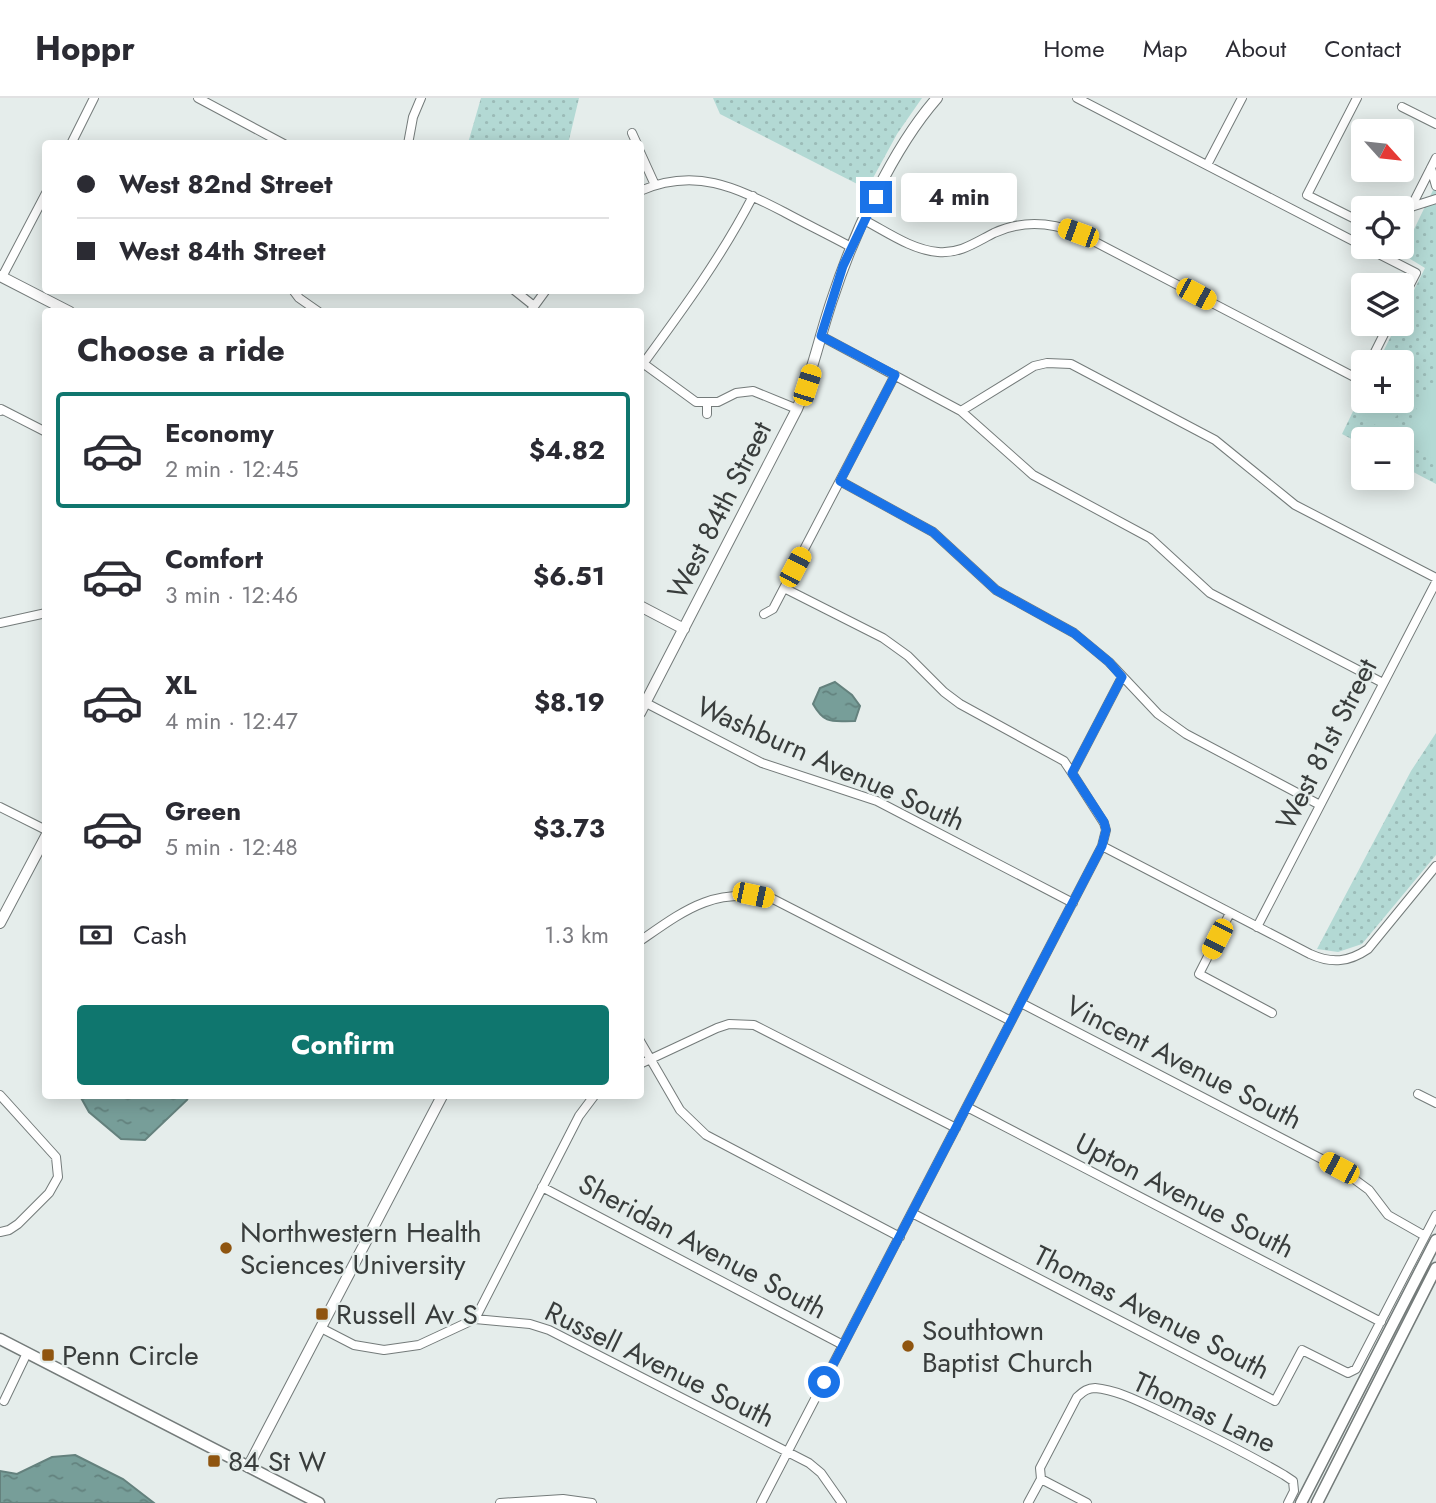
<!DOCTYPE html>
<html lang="en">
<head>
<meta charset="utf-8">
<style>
  body { margin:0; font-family:Jost,sans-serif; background:#f7f7f7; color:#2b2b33; height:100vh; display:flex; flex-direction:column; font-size:26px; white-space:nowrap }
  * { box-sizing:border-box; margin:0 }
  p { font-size:23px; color:#7c7c81 }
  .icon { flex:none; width:38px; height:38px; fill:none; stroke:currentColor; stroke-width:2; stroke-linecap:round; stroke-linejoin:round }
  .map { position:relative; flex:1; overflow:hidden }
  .drawer { position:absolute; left:42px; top:210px; width:602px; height:791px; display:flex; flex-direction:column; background:#fff; border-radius:7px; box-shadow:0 4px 18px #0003 }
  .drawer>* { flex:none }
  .hud { position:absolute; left:42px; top:42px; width:602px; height:154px; border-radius:7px; box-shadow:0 4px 18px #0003; display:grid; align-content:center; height:154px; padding:0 35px; background:#fff }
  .needle { width:46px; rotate:117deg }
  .fabs { position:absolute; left:1351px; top:21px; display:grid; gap:14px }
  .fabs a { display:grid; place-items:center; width:63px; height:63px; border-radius:7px; background:#fff; box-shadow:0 4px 18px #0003; font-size:35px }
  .end { position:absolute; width:32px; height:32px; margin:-16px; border:9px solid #1a73e8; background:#fff; box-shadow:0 0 0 4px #fff }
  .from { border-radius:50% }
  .bubble { position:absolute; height:49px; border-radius:7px; background:#fff; box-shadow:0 4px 18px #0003; font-size:23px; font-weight:700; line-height:49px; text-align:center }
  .car { position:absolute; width:21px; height:42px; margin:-21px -10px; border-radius:9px; box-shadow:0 0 5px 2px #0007; background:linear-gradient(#f5c518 24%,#345 0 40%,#f5c518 0 76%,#345 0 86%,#f5c518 0) }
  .hud b { display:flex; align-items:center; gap:24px; height:66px; font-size:26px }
  .hud b+b { border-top:2px solid #e1e1e2 }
  .hud i { width:18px; height:18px; background:#2b2b33 }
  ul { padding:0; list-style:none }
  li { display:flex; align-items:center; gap:21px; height:116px; margin:0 14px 10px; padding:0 21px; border:4px solid transparent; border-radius:7px }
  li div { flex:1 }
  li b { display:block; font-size:26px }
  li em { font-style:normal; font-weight:700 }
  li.current { border-color:#0f766e }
  li>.icon { width:63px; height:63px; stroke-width:1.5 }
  h2 { padding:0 35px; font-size:32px; line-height:84px }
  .pay { display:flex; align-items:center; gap:18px; height:77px; padding:0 35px; font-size:26px }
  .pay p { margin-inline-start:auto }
  .primary-button { display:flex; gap:14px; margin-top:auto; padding:14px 35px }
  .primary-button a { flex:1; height:80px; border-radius:7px; background:#0f766e; color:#fff; font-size:28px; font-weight:700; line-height:80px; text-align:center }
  header { display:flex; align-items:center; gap:42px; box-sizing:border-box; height:98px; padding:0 35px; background:#fff; border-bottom:2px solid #e1e1e2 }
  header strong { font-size:33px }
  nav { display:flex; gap:38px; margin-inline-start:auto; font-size:24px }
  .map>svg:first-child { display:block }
  .grass { fill:url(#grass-dots) }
  .pitch { fill:#b3d9d4 }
  .water { fill:url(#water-ripples); stroke:#64817d; stroke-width:2 }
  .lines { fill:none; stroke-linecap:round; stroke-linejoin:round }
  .minor-casing { stroke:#747b7a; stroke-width:10 }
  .tertiary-casing { stroke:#747b7a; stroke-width:12 }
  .secondary-casing { stroke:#747b7a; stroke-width:13 }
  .minor { stroke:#fff; stroke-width:8 }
  .tertiary { stroke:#fff; stroke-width:10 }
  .secondary { stroke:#fff; stroke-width:10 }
  .route { stroke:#1a73e8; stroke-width:9 }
  .poi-dot { fill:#8f5510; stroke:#e5edeb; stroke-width:2.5 }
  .labels { text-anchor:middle; stroke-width:5; stroke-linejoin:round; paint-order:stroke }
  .street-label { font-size:28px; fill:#393d3c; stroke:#e5edeb }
  .poi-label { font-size:28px; fill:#393d3c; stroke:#e5edeb; text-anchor:start }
</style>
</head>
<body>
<header>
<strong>Hoppr</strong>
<nav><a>Home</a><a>Map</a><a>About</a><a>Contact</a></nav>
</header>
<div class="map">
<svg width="1436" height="1405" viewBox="0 0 1436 1405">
  <defs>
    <pattern id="grass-dots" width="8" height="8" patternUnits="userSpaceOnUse" patternTransform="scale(1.75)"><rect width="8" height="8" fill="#b3d9d4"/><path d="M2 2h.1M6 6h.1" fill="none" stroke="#9bbbb7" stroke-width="1.8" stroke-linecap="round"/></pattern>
    <pattern id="water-ripples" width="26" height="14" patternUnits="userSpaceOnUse" patternTransform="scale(1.75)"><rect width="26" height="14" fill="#779e99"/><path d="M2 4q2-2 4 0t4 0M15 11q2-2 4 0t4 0" fill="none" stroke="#63827e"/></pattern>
  </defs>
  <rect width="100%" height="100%" fill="#e5edeb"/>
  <!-- grass -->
  <path class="grass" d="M481 0H579L569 42 568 46 468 45Z
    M713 0H922L897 36 867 91 720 16Z
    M1436 86V386L1402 368V341H1363V347L1342 336 1363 293V303H1402V264H1378L1397 226H1402V216L1425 170 1402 156Z
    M1436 635V757L1362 846 1338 854 1317 851 1411 673Z"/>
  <!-- pitch -->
  <path class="pitch" d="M1428 288 1436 292V362L1404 345 1402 339Z
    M1372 303H1394L1402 307 1396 319 1371 306Z
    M1369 309 1394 322 1388 334 1363 320Z"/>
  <!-- water -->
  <path class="water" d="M835 584 852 597 860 608 855 623C832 623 825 627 813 606L820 590Z
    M80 998H189L187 1002 145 1042 121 1041 89 1014Z
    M75 1357 123 1381 154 1405H0V1373L17 1376 52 1359Z"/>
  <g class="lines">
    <defs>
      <path id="minor" d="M198 0 284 46
        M1077 0 1363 148
        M1357 0 1307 97 1363 125
        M1402 9 1436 26
        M632 35 637 46
        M71 46 94 0
        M408 46 413 19 421 0
        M640 54 655 87
        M1207 67 1242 0
        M1431 70 1436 88
        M640 93C695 69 735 89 784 114 806 126 829 137 851 149
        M1411 109 1436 101
        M864 122C887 134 912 152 938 154 960 156 976 144 994 135 1022 122 1050 124 1078 135L1360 282 1363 277
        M1402 127 1436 60
        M1365 149 1416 175 1402 202
        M2 179 46 95
        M293 192 299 200 319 214
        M514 192 534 208
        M530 214 546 192
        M821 238 961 313 1033 377 1150 440 1210 495 1383 585
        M1370 264 1389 226
        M644 266 696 304H718L736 295 753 293 797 311
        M640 270C681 214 721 160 753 98
        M0 313 1 311 46 334
        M961 313 1034 268 1047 265 1071 266 1215 342 1295 407 1436 480
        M707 316V305
        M840 383 933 434 996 492 1074 535 1109 564 1158 616 1186 636 1320 707
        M784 490 883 540 908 558 944 594 960 606 1064 663 1072 675
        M764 516 773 511 895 277
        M0 525 46 515
        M646 605 762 665 877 703 1073 805
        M0 709 46 732
        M1102 748 1310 856C1332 866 1349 864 1368 851L1436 768
        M1230 815 1199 876 1272 915
        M1257 829 1436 484
        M640 843C686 811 714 789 773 801L1011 923
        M1021 905 1339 1070 1369 1092 1388 1117 1425 1138
        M640 943 680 1012 706 1037 900 1139
        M640 966 717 930 729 926 754 927 956 1030
        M1418 996 1436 1005
        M0 997 56 1059 58 1079 49 1095 18 1126 9 1132 0 1134
        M967 1009 1381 1224
        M542 1089 843 1247
        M912 1115 1275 1303 1302 1252 1348 1275 1356 1271 1436 1117
        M475 1221 579 1018 594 998
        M321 1230 354 1247 384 1252 419 1247 475 1221 530 1226 549 1232 809 1365 821 1375 842 1405
        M4 1303 27 1255
        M1041 1381 1087 1405
        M500 1405 563 1401 592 1405
        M761 1405 1102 748 1106 732 1104 725 1072 675 1122 579
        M1028 1405 1041 1381 1040 1370 1077 1299C1083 1294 1087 1290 1095 1290 1118 1292 1142 1305 1162 1314 1204 1334 1244 1354 1284 1377L1293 1383 1294 1393 1288 1405"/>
      <path id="tertiary" d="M0 178 70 214
        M640 508 684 531
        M640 615 797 311C813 274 820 236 833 199 854 135 893 50 937 0
        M0 825 46 738
        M248 1369 442 998"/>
      <path id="secondary" d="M0 1241 319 1405
        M1301 1405 1436 1142
        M1317 1405 1436 1170"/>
    </defs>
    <!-- minor casing -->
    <use href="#minor" class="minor-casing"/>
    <!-- tertiary casing -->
    <use href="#tertiary" class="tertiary-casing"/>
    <!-- secondary casing -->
    <use href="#secondary" class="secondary-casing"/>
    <!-- minor -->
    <use href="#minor" class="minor"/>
    <!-- tertiary -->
    <use href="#tertiary" class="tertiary"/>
    <!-- secondary -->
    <use href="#secondary" class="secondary"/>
  </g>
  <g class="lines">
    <!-- route -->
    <path class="route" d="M824 1284 1102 748 1106 732 1104 724 1072 675 1122 579 1109 564 1074 535 996 492 933 434 840 383 895 277 821 238 843 168 876 99"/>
  </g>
  <!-- markers -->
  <g class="poi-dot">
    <circle cx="226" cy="1150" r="7"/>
    <rect x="315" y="1209" width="14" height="14" rx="3.5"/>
    <circle cx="908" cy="1248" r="7"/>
    <rect x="41" y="1250" width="14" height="14" rx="3.5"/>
    <rect x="207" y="1356" width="14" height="14" rx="3.5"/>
  </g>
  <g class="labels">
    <!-- street labels -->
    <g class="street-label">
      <text transform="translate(719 412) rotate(-63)" y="10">West 84th Street</text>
      <text transform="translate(1326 646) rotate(-63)" y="10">West 81st Street</text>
      <text transform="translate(831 665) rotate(24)" y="10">Washburn Avenue South</text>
      <text transform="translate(1184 964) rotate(27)" y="10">Vincent Avenue South</text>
      <text transform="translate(1185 1097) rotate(27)" y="10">Upton Avenue South</text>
      <text transform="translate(703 1148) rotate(28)" y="10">Sheridan Avenue South</text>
      <text transform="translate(1152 1214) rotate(27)" y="10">Thomas Avenue South</text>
      <text transform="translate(660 1266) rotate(26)" y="10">Russell Avenue South</text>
      <text transform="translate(1205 1314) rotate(25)" y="10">Thomas Lane</text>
    </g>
    <!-- poi labels -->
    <g class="poi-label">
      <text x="240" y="1144">Northwestern Health<tspan x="240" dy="32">Sciences University</tspan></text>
      <text x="336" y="1226">Russell Av S</text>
      <text x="922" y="1242">Southtown<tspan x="922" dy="32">Baptist Church</tspan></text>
      <text x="62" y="1267">Penn Circle</text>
      <text x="228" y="1373">84 St W</text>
    </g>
  </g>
</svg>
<div class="fabs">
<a><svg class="needle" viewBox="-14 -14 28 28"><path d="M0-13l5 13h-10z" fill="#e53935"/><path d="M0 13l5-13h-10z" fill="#7c7c81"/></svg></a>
<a><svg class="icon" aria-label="locate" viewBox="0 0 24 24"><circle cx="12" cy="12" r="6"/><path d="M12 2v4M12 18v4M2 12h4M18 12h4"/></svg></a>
<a><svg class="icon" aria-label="layers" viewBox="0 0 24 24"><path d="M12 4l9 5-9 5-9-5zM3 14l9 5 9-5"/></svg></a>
<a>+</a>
<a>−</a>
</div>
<i class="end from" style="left:824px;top:1284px"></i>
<i class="end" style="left:876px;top:99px"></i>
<div class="bubble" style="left:901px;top:75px;width:116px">4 min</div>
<i class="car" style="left:1078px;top:135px;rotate:290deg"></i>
<i class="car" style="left:1196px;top:196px;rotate:118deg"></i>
<i class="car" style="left:807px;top:287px;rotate:18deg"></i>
<i class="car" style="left:795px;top:469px;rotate:28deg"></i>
<i class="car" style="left:753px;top:797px;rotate:102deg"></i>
<i class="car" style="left:1217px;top:841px;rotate:207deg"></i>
<i class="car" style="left:1339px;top:1070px;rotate:298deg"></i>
<div class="hud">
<b><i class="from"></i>West 82nd Street</b>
<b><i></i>West 84th Street</b>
</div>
<section class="drawer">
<h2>Choose a ride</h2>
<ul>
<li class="current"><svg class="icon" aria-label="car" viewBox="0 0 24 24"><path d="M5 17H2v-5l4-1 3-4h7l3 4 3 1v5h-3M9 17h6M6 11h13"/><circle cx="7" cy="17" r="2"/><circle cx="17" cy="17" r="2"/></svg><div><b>Economy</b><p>2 min · 12:45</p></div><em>$4.82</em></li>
<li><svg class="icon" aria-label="car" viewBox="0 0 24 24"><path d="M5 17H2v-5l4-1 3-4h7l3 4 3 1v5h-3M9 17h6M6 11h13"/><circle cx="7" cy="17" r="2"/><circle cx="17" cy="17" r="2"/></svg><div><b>Comfort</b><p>3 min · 12:46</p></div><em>$6.51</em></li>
<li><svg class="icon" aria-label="car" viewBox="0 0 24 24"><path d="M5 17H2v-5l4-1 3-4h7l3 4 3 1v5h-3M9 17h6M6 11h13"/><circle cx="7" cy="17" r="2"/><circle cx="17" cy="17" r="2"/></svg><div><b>XL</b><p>4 min · 12:47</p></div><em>$8.19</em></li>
<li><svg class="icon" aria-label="car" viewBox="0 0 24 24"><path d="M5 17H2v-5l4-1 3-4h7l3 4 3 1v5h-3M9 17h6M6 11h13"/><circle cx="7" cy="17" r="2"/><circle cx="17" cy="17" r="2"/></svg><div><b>Green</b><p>5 min · 12:48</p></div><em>$3.73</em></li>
</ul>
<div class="pay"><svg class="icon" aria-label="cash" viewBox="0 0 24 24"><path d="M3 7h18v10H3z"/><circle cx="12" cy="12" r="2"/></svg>Cash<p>1.3 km</p></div>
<div class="primary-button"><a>Confirm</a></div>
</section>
</div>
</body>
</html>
